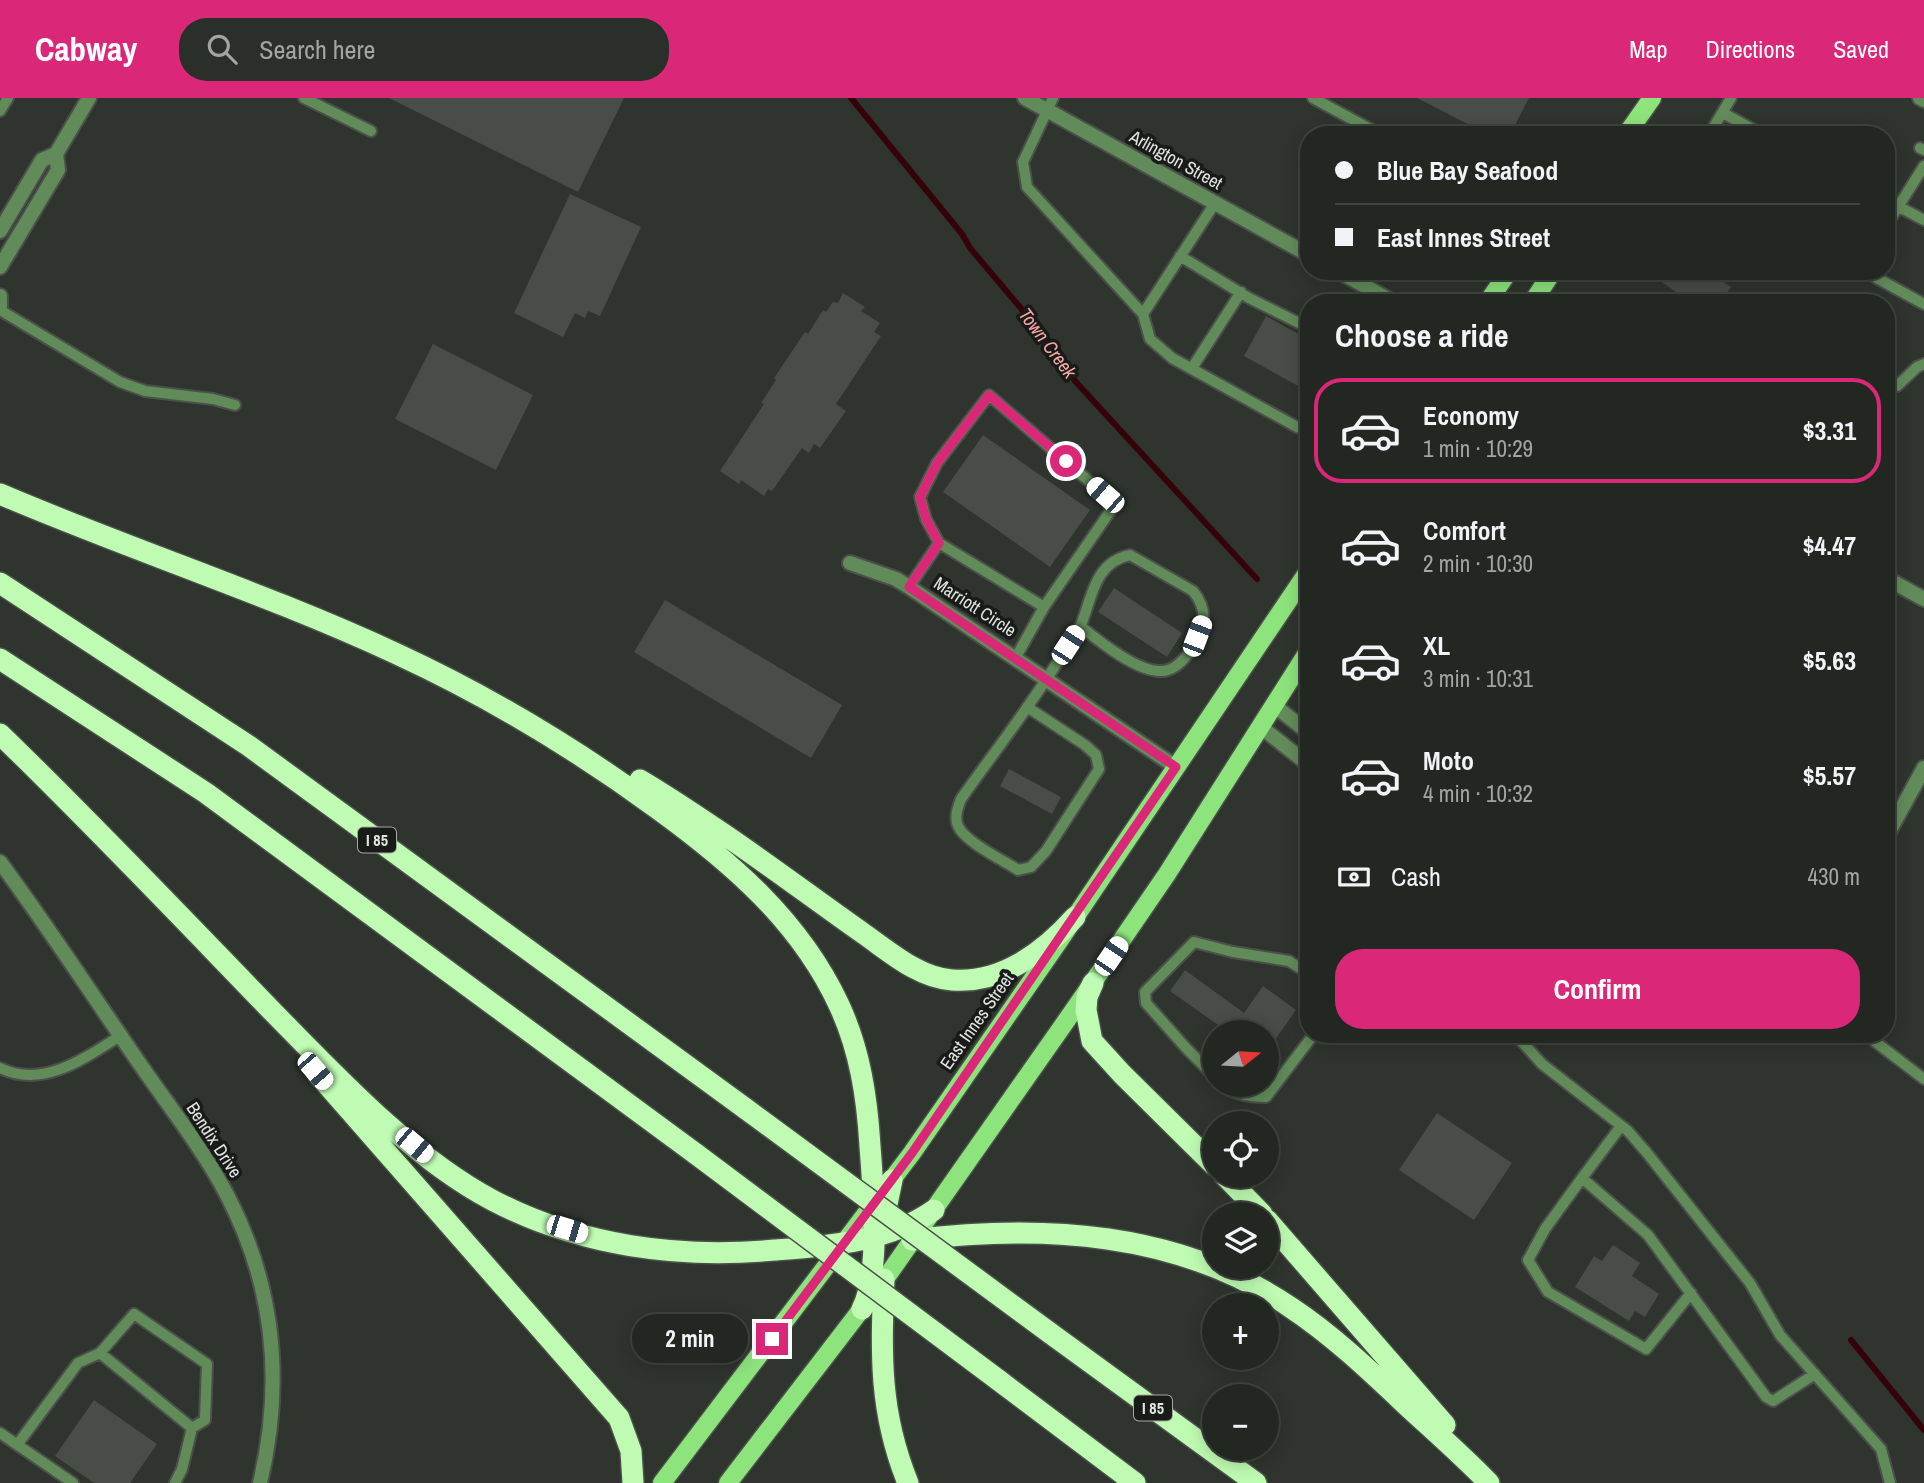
<!DOCTYPE html>
<html lang="en">
<head>
<meta charset="utf-8">
<style>
  body { margin:0; font-family:"Archivo Narrow",sans-serif; background:#2b2f2a; color:#f1f3f6; height:100vh; display:flex; flex-direction:column; font-size:26px; white-space:nowrap }
  * { box-sizing:border-box; margin:0 }
  p { font-size:23px; color:#a3a5a5 }
  .icon { flex:none; width:38px; height:38px; fill:none; stroke:currentColor; stroke-width:2; stroke-linecap:round; stroke-linejoin:round }
  .map { position:relative; flex:1; overflow:hidden }
  .panel { position:absolute; left:1300px; top:196px; width:595px; height:749px; display:flex; flex-direction:column; background:#232722; border-radius:28px; box-shadow:0 4px 18px #0003,0 0 0 2px #404440 }
  .panel>* { flex:none }
  .banner { position:absolute; left:1300px; top:28px; width:595px; height:154px; border-radius:28px; box-shadow:0 4px 18px #0003,0 0 0 2px #404440; display:grid; align-content:center; height:154px; padding:0 35px; background:#232722 }
  .needle { width:46px; rotate:72deg }
  .buttons { position:absolute; left:1202px; top:922px; display:grid; gap:14px }
  .buttons a { display:grid; place-items:center; width:77px; height:77px; border-radius:50%; background:#232722; box-shadow:0 4px 18px #0003,0 0 0 2px #404440; font-size:35px }
  .end { position:absolute; width:32px; height:32px; margin:-16px; border:9px solid #db2777; background:#fff; box-shadow:0 0 0 4px #fff }
  .from { border-radius:50% }
  .bubble { position:absolute; height:49px; border-radius:24px; background:#232722; box-shadow:0 4px 18px #0003,0 0 0 2px #404440; font-size:23px; font-weight:800; line-height:49px; text-align:center }
  .car { position:absolute; width:21px; height:42px; margin:-21px -10px; border-radius:9px; box-shadow:0 0 5px 2px #0007; background:linear-gradient(#fff 24%,#345 0 40%,#fff 0 76%,#345 0 86%,#fff 0) }
  .banner b { display:flex; align-items:center; gap:24px; height:66px; font-size:26px }
  .banner b+b { border-top:2px solid #404440 }
  .banner i { width:18px; height:18px; background:#f1f3f6 }
  ul { padding:0; list-style:none }
  li { display:flex; align-items:center; gap:21px; height:105px; margin:0 14px 10px; padding:0 21px; border:4px solid transparent; border-radius:28px }
  li div { flex:1 }
  li b { display:block; font-size:26px }
  li em { font-style:normal; font-weight:800 }
  li.selected { border-color:#db2777 }
  li>.icon { width:63px; height:63px; stroke-width:1.5 }
  h2 { padding:0 35px; font-size:32px; line-height:84px }
  .pay { display:flex; align-items:center; gap:18px; height:77px; padding:0 35px; font-size:26px }
  .pay p { margin-inline-start:auto }
  .button { display:flex; gap:14px; margin-top:auto; padding:14px 35px }
  .button a { flex:1; height:80px; border-radius:28px; background:#db2777; color:#fff; font-size:28px; font-weight:800; line-height:80px; text-align:center }
  header { display:flex; align-items:center; gap:42px; box-sizing:border-box; height:98px; padding:0 35px; background:#db2777; color:#fff }
  header strong { font-size:33px }
  nav { display:flex; gap:38px; margin-inline-start:auto; font-size:24px }
  .search { width:490px; height:63px; background:#2b2f2a; display:flex; align-items:center; gap:18px; box-sizing:border-box; padding:0 24px; border-radius:28px; color:#a3a5a5; font-size:26px }
  .map>svg:first-child { display:block }
  .lines { fill:none; stroke-linecap:round; stroke-linejoin:round }
  .stream { stroke:#340309; stroke-width:6 }
  .building { fill:#484d47 }
  .service-casing { stroke:#4b504b; stroke-width:14 }
  .minor-casing { stroke:#4b504b; stroke-width:18 }
  .tertiary-casing { stroke:#4b504b; stroke-width:18 }
  .primary-casing { stroke:#4b504b; stroke-width:21 }
  .motorway-casing { stroke:#4b504b; stroke-width:24 }
  .service { stroke:#628b5a; stroke-width:10 }
  .minor { stroke:#628b5a; stroke-width:14 }
  .tertiary { stroke:#628b5a; stroke-width:14 }
  .primary { stroke:#8de37c; stroke-width:18 }
  .motorway { stroke:#bffbb2; stroke-width:21 }
  .motorway-bridge-casing { stroke:#4b504b; stroke-width:24; stroke-linecap:butt }
  .motorway-bridge { stroke:#bffbb2; stroke-width:21 }
  .route { stroke:#db2777; stroke-width:9 }
  .labels { text-anchor:middle; stroke-width:7; stroke-linejoin:round; paint-order:stroke }
  .shield { fill:#181b18; stroke:#a5a8a5; stroke-width:2 }
  .shield-label { font-size:16px; font-weight:bold; fill:#e1e4e1 }
  .street-label { font-size:18px; fill:#e1e4e1; stroke:#181b18 }
  .water-label { font-size:19px; font-style:italic; fill:#f8a7a6; stroke:#181b18 }
</style>
</head>
<body>
<header>
<strong>Cabway</strong>
<div class="search"><svg class="icon" aria-label="search" viewBox="0 0 24 24"><circle cx="10" cy="10" r="6"/><path d="M15 15l6 6"/></svg>Search here</div>
<nav><a>Map</a><a>Directions</a><a>Saved</a></nav>
</header>
<div class="map">
<svg width="1924" height="1385" viewBox="0 0 1924 1385">
  <rect width="100%" height="100%" fill="#2f342e"/>
  <g class="lines">
    <!-- stream -->
    <path class="stream" d="M851 0 962 136 970 150 1057 253 1075 283 1257 481
      M1851 1242 1924 1332"/>
  </g>
  <!-- building -->
  <path class="building" d="M389 0H624L578 94Z
    M1417 0H1529L1510 37H1489Z
    M570 96 641 129 600 218 588 213 585 220 575 215 563 239 514 215Z
    M1646 173H1707L1731 189 1720 205H1692Z
    M843 195 865 209 861 213 880 225 874 234 881 238 836 306 846 313 820 350 814 346 809 355 802 350 772 393 768 391 764 398 741 382 739 386 720 373 764 306 761 305 776 282 774 280 805 234 808 236 823 212 826 214 833 204 838 205Z
    M1266 218 1309 242V294L1244 258Z
    M433 246 533 297 496 372 395 321Z
    M983 337 1090 412 1050 469 943 394Z
    M1114 490 1182 535 1167 559 1098 514Z
    M665 502 842 607 811 660 634 554Z
    M1009 671 1061 699 1052 716 1000 688Z
    M1185 872 1244 915 1263 888 1296 912 1267 953V934H1228L1170 893Z
    M1437 1015 1512 1065 1474 1122 1399 1072Z
    M1613 1147 1640 1165 1632 1178 1659 1196 1645 1219 1635 1213 1629 1223 1575 1189 1594 1158 1602 1163Z
    M94 1302 157 1346 130 1385H94L55 1358Z"/>
  <g class="lines">
    <defs>
      <path id="service" d="M304 0 371 33
        M1053 0 1023 64 1027 89 1143 216 1150 241 1172 260 1297 329 1309 333
        M1313 0 1381 37
        M0 13 8 0
        M1723 15 1763 37
        M1709 37 1731 0
        M1920 50 1924 52
        M1886 102 1924 122
        M1886 128 1924 68
        M1180 158 1249 200 1309 230
        M1864 173 1924 206
        M0 212 120 284 145 293 213 301 235 307
        M1143 216 1215 105
        M1192 270 1241 194
        M1897 288 1917 269 1924 266
        M909 489 939 445
        M1016 559 1044 509 1111 412 1105 397 989 297 937 365 920 399 926 421 939 445 1044 509
        M1027 609 1085 647 1096 657 1099 671 1046 753 1031 769 1018 772C1003 762 965 744 958 728 954 719 958 709 961 701 992 657 1026 614 1055 568 1063 555 1075 542 1081 527 1092 499 1095 464 1130 457L1193 493C1199 500 1205 512 1203 523 1200 541 1182 574 1160 573 1136 573 1099 543 1080 528
        M1515 936 1542 966 1628 1033 1647 1055 1750 1185 1780 1237 1881 1351 1890 1385
        M1865 936 1924 981
        M0 970C43 991 85 960 120 938
        M1214 978 1186 950 1146 905 1145 894 1194 844 1233 854 1289 863 1309 876
        M1223 987C1233 997 1252 999 1266 999L1314 936
        M1582 1080 1621 1028
        M1691 1195 1646 1251 1548 1194 1528 1162 1545 1131 1582 1080 1648 1137 1766 1299 1773 1303 1815 1276
        M0 1335 73 1385
        M17 1347 78 1265 100 1255 134 1216 207 1266 205 1322 192 1330 100 1255
        M175 1385 182 1371 192 1330"/>
      <path id="minor" d="M1920 0 1924 2
        M0 133 42 62 56 56
        M0 169 58 72 56 56 89 0
        M0 198V208
        M850 465 896 481 909 489 1176 669
        M1275 608 1309 635
        M1261 629 1309 667
        M1886 739 1924 670
        M0 764C46 826 89 892 133 956 164 1002 201 1047 227 1097 275 1189 284 1284 260 1385"/>
      <path id="tertiary" d="M1025 0 1309 157
        M1338 173 1395 205
        M1886 480 1924 501"/>
      <path id="primary" d="M1626 37 1652 0
        M1487 205 1509 173
        M1532 205 1553 173
        M662 1385 912 1055 1059 843 1309 472
        M728 1385 890 1174 1078 906 1167 776 1309 552"/>
      <path id="motorway" d="M0 396C131 452 268 496 397 556 490 599 576 651 658 711 731 764 800 823 839 907 860 952 867 999 870 1048 873 1090 881 1174 862 1211
        M0 485 249 648 746 1011
        M0 561 206 695 696 1056
        M0 636C93 726 182 820 272 913 337 979 411 1059 492 1102 579 1148 679 1161 775 1152 828 1148 889 1144 934 1112
        M640 682C669 699 697 718 725 737 772 769 817 803 864 836 890 854 919 880 952 882 1001 886 1044 854 1075 819
        M1093 885 1087 899 1086 912 1092 943 1122 976 1214 1067
        M317 975 619 1320 631 1353 633 1385
        M1225 1078 1262 1116
        M1267 1122 1445 1327
        M887 1131V1106L892 1082
        M912 1142C1042 1126 1178 1133 1290 1209 1331 1236 1368 1271 1404 1305 1432 1331 1462 1357 1489 1385
        M884 1181C881 1256 879 1314 908 1385
        M1050 1235 1256 1385
        M997 1281 1135 1385"/>
    </defs>
    <!-- service casing -->
    <use href="#service" class="service-casing"/>
    <!-- minor casing -->
    <use href="#minor" class="minor-casing"/>
    <!-- tertiary casing -->
    <use href="#tertiary" class="tertiary-casing"/>
    <!-- primary casing -->
    <use href="#primary" class="primary-casing"/>
    <!-- motorway casing -->
    <use href="#motorway" class="motorway-casing"/>
    <!-- service -->
    <use href="#service" class="service"/>
    <!-- minor -->
    <use href="#minor" class="minor"/>
    <!-- tertiary -->
    <use href="#tertiary" class="tertiary"/>
    <!-- primary -->
    <use href="#primary" class="primary"/>
    <!-- motorway -->
    <use href="#motorway" class="motorway"/>
    <defs>
      <path id="motorway-bridge" d="M746 1011 1050 1235
        M696 1056 997 1281"/>
    </defs>
    <!-- motorway-bridge casing -->
    <use href="#motorway-bridge" class="motorway-bridge-casing"/>
    <!-- motorway-bridge -->
    <use href="#motorway-bridge" class="motorway-bridge"/>
  </g>
  <g class="lines">
    <!-- route -->
    <path class="route" d="M772 1241 912 1055 1176 669 909 489 939 445 926 421 920 399 937 365 989 297 1066 363"/>
  </g>
  <g class="labels">
    <!-- shield labels -->
    <g class="shield">
      <rect x="358" y="729.5" width="38" height="25" rx="5"/>
      <rect x="1134" y="1297.5" width="38" height="25" rx="5"/>
    </g>
    <g class="shield-label">
      <text x="377" y="748">I 85</text>
      <text x="1153" y="1316">I 85</text>
    </g>
    <!-- street labels -->
    <g class="street-label">
      <text transform="translate(1176 62) rotate(29)" y="6">Arlington Street</text>
      <text transform="translate(975 509) rotate(33)" y="6">Marriott Circle</text>
      <text transform="translate(977 923) rotate(-55)" y="6">East Innes Street</text>
      <text transform="translate(214 1042) rotate(57)" y="6">Bendix Drive</text>
    </g>
    <!-- water labels -->
    <g class="water-label">
      <text transform="translate(1048 245) rotate(53)" y="7">Town Creek</text>
    </g>
  </g>
</svg>
<div class="buttons">
<a><svg class="needle" viewBox="-14 -14 28 28"><path d="M0-13l5 13h-10z" fill="#e53935"/><path d="M0 13l5-13h-10z" fill="#a3a5a5"/></svg></a>
<a><svg class="icon" aria-label="locate" viewBox="0 0 24 24"><circle cx="12" cy="12" r="6"/><path d="M12 2v4M12 18v4M2 12h4M18 12h4"/></svg></a>
<a><svg class="icon" aria-label="layers" viewBox="0 0 24 24"><path d="M12 4l9 5-9 5-9-5zM3 14l9 5 9-5"/></svg></a>
<a>+</a>
<a>−</a>
</div>
<i class="end from" style="left:1066px;top:363px"></i>
<i class="end" style="left:772px;top:1241px"></i>
<div class="bubble" style="left:632px;top:1216px;width:116px">2 min</div>
<i class="car" style="left:1105px;top:397px;rotate:311deg"></i>
<i class="car" style="left:1197px;top:538px;rotate:21deg"></i>
<i class="car" style="left:1068px;top:547px;rotate:33deg"></i>
<i class="car" style="left:1111px;top:858px;rotate:34deg"></i>
<i class="car" style="left:315px;top:973px;rotate:139deg"></i>
<i class="car" style="left:414px;top:1047px;rotate:130deg"></i>
<i class="car" style="left:567px;top:1131px;rotate:107deg"></i>
<div class="banner">
<b><i class="from"></i>Blue Bay Seafood</b>
<b><i></i>East Innes Street</b>
</div>
<section class="panel">
<h2>Choose a ride</h2>
<ul>
<li class="selected"><svg class="icon" aria-label="car" viewBox="0 0 24 24"><path d="M5 17H2v-5l4-1 3-4h7l3 4 3 1v5h-3M9 17h6M6 11h13"/><circle cx="7" cy="17" r="2"/><circle cx="17" cy="17" r="2"/></svg><div><b>Economy</b><p>1 min · 10:29</p></div><em>$3.31</em></li>
<li><svg class="icon" aria-label="car" viewBox="0 0 24 24"><path d="M5 17H2v-5l4-1 3-4h7l3 4 3 1v5h-3M9 17h6M6 11h13"/><circle cx="7" cy="17" r="2"/><circle cx="17" cy="17" r="2"/></svg><div><b>Comfort</b><p>2 min · 10:30</p></div><em>$4.47</em></li>
<li><svg class="icon" aria-label="car" viewBox="0 0 24 24"><path d="M5 17H2v-5l4-1 3-4h7l3 4 3 1v5h-3M9 17h6M6 11h13"/><circle cx="7" cy="17" r="2"/><circle cx="17" cy="17" r="2"/></svg><div><b>XL</b><p>3 min · 10:31</p></div><em>$5.63</em></li>
<li><svg class="icon" aria-label="car" viewBox="0 0 24 24"><path d="M5 17H2v-5l4-1 3-4h7l3 4 3 1v5h-3M9 17h6M6 11h13"/><circle cx="7" cy="17" r="2"/><circle cx="17" cy="17" r="2"/></svg><div><b>Moto</b><p>4 min · 10:32</p></div><em>$5.57</em></li>
</ul>
<div class="pay"><svg class="icon" aria-label="cash" viewBox="0 0 24 24"><path d="M3 7h18v10H3z"/><circle cx="12" cy="12" r="2"/></svg>Cash<p>430 m</p></div>
<div class="button"><a>Confirm</a></div>
</section>
</div>
</body>
</html>
